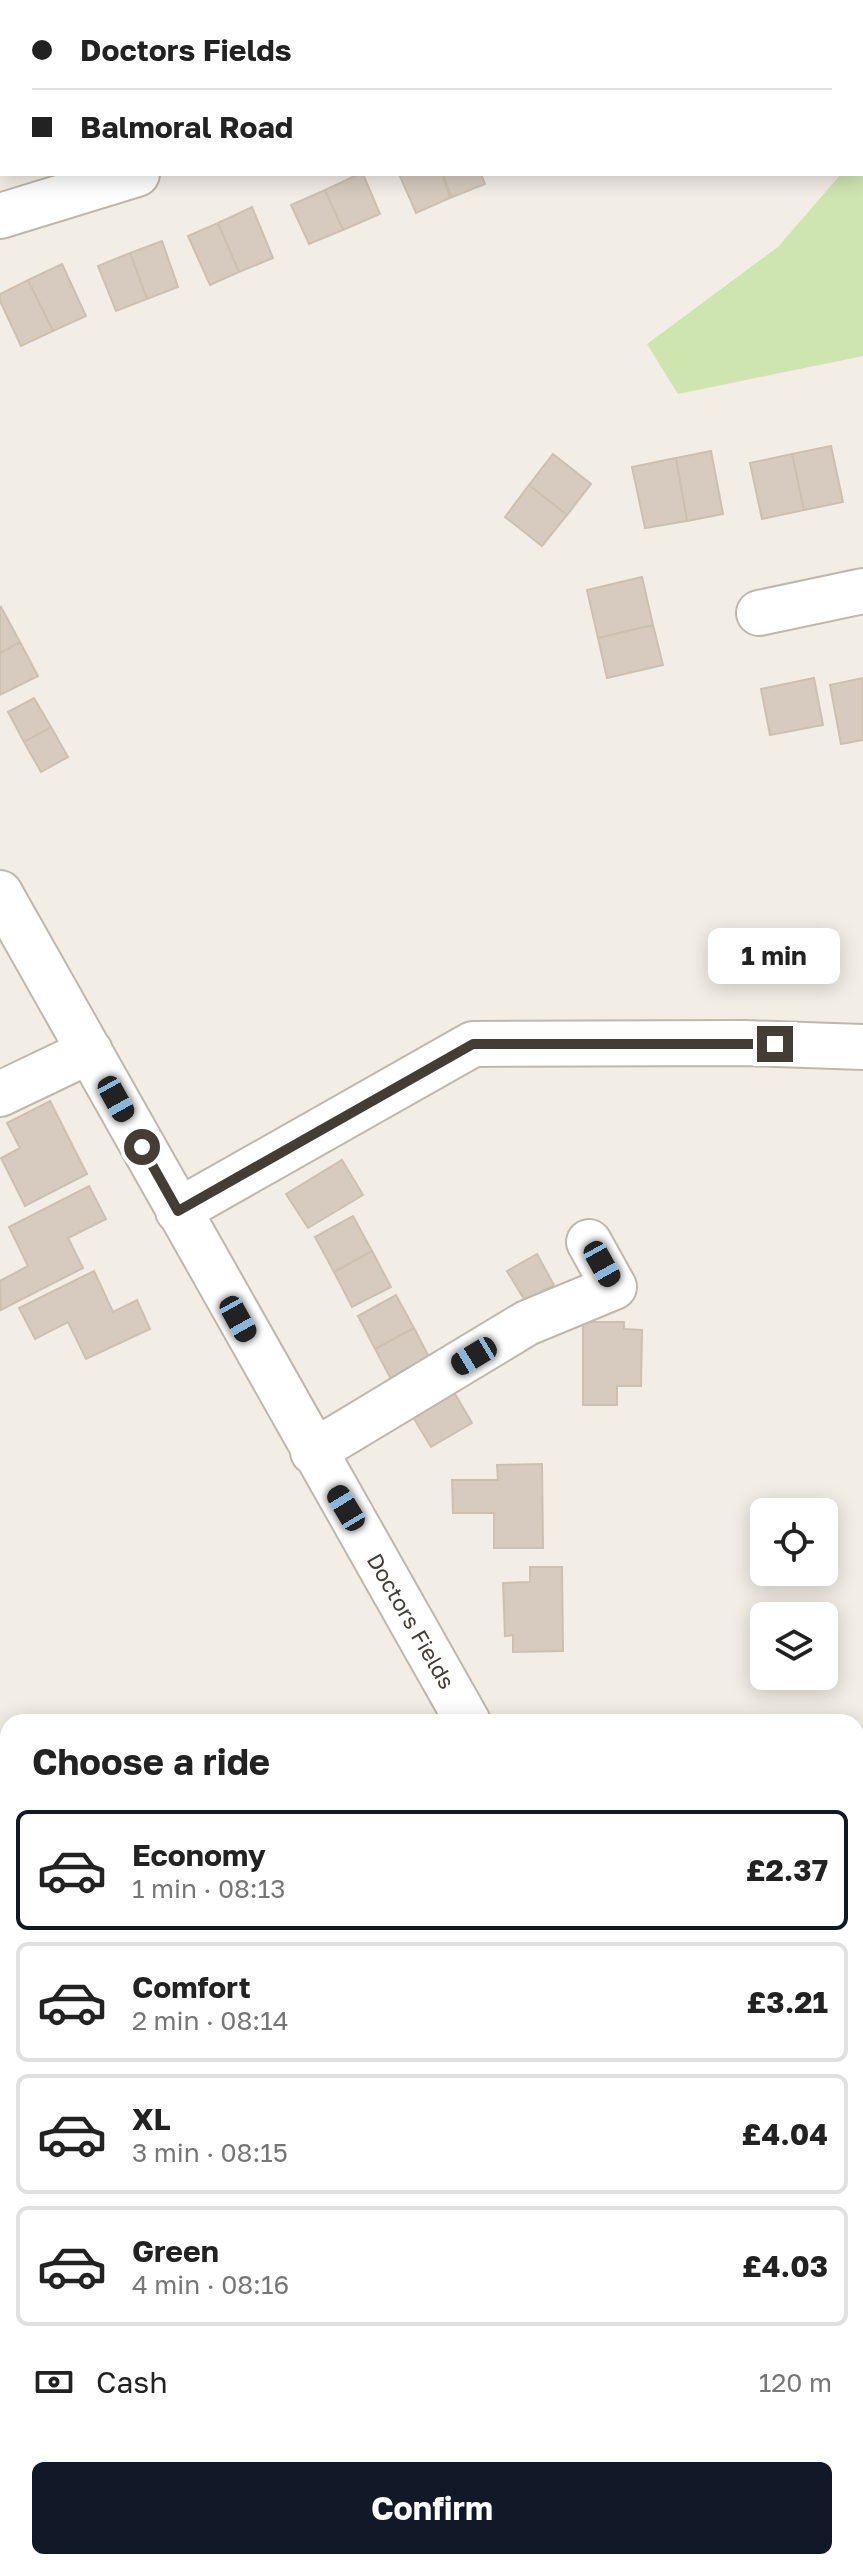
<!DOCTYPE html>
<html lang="en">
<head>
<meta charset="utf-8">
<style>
  body { margin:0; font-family:"Golos Text",sans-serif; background:#f2f2f2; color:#222; height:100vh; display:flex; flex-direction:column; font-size:30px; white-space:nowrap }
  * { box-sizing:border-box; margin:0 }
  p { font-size:26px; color:#767676 }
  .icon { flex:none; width:44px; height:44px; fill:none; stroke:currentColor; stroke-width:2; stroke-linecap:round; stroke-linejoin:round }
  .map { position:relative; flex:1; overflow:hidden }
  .details { position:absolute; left:0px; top:1714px; width:864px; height:856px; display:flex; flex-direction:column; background:#fff; border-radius:24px 24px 0 0; box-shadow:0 4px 20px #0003 }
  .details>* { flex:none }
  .banner { position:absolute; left:0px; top:0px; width:864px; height:176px; box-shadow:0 4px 20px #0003; display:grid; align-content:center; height:176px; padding:0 32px; background:#fff }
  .controls { position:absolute; left:750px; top:1498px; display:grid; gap:16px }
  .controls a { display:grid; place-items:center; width:88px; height:88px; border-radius:12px; background:#fff; box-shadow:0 4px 20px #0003; font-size:40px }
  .end { position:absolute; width:36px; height:36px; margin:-18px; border:10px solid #443d35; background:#fff; box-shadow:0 0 0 4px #fff }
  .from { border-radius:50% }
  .bubble { position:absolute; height:56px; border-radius:12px; background:#fff; box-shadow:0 4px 20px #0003; font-size:26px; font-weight:700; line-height:56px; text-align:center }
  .car { position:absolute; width:24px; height:48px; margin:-24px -12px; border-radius:10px; box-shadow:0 0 6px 2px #0007; background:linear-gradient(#222 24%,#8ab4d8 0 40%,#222 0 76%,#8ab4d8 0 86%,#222 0) }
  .banner b { display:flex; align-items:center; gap:28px; height:76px; font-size:30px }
  .banner b+b { border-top:2px solid #e0e0e0 }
  .banner i { width:20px; height:20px; background:#222 }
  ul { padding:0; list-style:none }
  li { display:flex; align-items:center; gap:24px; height:120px; margin:0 16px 12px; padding:0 16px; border:4px solid #e0e0e0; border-radius:12px }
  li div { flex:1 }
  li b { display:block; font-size:30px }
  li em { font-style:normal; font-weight:700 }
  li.selected { border-color:#111827 }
  li>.icon { width:72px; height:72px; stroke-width:1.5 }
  h2 { padding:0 32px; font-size:36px; line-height:96px }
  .pay { display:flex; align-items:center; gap:20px; height:88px; padding:0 32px; font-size:30px }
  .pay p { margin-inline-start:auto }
  .cta { display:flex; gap:16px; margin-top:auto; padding:16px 32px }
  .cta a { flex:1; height:92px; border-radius:12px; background:#111827; color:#fff; font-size:32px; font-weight:700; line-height:92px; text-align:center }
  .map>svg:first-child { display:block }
  .green { fill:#cfe5b0 }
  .building { fill:#d6cbbe; stroke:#cdc0af; stroke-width:2 }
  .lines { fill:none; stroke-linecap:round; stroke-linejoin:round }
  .minor-casing { stroke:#c0b7ac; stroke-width:48 }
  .minor { stroke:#fff; stroke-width:44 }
  .route { stroke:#443d35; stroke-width:10 }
  .labels { text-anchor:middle; stroke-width:6; stroke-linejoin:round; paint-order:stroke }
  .street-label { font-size:22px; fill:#443d35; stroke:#fff }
</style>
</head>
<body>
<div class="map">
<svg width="863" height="2570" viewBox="0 0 863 2570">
  <rect width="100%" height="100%" fill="#f2ede5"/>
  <!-- green -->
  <path class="green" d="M863 148V356L678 394 647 344 778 247 841 174H862Z"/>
  <!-- building -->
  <path class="building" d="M0 56H2L0 130Z
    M359 174H363L380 214 343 230 325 190Z
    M399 174H442L452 197 416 213Z
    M442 174H481L485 184 450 198Z
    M325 190 343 230 309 244 291 205Z
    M252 207 273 258 239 272 218 223Z
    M218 223 239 272 210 285 188 236Z
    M162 241 178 287 147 299 130 253Z
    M130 253 147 299 116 311 98 266Z
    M62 264 86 316 53 331 28 280Z
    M28 280 53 331 21 346 0 301V294Z
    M831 446 843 502 804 510 792 454Z
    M711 451 723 514 687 521 676 458Z
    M553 454 591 484 567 515 529 485Z
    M792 454 804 510 762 519 750 463Z
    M676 458 687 521 645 528 632 467Z
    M529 485 567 515 542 546 505 517Z
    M642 577 653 625 598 638 587 590Z
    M1 607 20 642 0 653V608Z
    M653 625 663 665 607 678 598 638Z
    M20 642 38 676 0 695V653Z
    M814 678 823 725 770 735 761 689Z
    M863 678V740L841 744 830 685Z
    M34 698 51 727 24 742 8 712Z
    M51 727 68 757 41 772 24 742Z
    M50 1101 87 1174 25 1206 1 1158 20 1148 7 1123Z
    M342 1160 363 1195 308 1228 286 1194Z
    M89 1186 106 1219 68 1238 83 1268 1 1310 0 1281 28 1266 9 1227Z
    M353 1216 372 1251 334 1272 315 1237Z
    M372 1251 391 1287 352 1307 334 1272Z
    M537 1254 554 1285 525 1301 507 1271Z
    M94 1271 113 1312 137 1300 150 1329 86 1359 68 1322 35 1339 19 1308Z
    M396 1295 414 1328 375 1349 358 1316Z
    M583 1322H624V1329L642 1330 641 1386H617V1405H583Z
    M414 1328 430 1359 391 1379 375 1349Z
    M448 1382 472 1423 431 1447 407 1407Z
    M542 1464 543 1548H494V1513H453L452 1480H498L497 1465Z
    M530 1567H562L563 1651 513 1652V1635L505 1636 503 1583 530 1582Z"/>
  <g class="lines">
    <defs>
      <path id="minor" d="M60 0 61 2
        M574 2 576 0
        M0 216 137 174
        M759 613 863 591
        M0 893 468 1722
        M0 1094 90 1051
        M178 1211 473 1044 745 1043 863 1047
        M313 1452 527 1323 614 1287 589 1242
        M856 1878H863
        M0 1909 8 1908
        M128 2570 130 2562
        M574 2570 660 2566"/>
    </defs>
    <!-- minor casing -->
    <use href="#minor" class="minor-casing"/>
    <!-- minor -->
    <use href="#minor" class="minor"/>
  </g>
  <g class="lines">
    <!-- route -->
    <path class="route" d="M142 1147 178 1211 473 1044H775"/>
  </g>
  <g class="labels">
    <!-- street labels -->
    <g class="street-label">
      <text transform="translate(411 1621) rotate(60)" y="8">Doctors Fields</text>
    </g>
  </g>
</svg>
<div class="controls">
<a><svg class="icon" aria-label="locate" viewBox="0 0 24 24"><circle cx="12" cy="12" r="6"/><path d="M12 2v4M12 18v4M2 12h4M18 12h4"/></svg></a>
<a><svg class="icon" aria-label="layers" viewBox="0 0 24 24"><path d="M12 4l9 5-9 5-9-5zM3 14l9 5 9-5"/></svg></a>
</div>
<i class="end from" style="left:142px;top:1147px"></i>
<i class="end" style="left:775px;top:1044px"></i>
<div class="bubble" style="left:708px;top:928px;width:132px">1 min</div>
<i class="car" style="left:116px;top:1099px;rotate:151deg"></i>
<i class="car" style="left:602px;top:1264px;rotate:151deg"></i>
<i class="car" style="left:238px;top:1319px;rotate:151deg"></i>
<i class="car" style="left:474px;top:1356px;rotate:239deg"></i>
<i class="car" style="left:346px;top:1508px;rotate:329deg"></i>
<div class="banner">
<b><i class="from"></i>Doctors Fields</b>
<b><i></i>Balmoral Road</b>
</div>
<section class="details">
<h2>Choose a ride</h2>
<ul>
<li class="selected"><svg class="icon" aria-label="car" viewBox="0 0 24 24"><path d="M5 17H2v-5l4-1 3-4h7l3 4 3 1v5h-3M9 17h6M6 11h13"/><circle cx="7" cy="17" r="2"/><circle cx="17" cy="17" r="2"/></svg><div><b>Economy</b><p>1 min · 08:13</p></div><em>£2.37</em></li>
<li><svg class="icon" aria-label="car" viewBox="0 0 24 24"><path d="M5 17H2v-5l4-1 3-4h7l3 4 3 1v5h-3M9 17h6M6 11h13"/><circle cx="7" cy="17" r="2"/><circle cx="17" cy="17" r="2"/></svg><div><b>Comfort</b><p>2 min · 08:14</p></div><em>£3.21</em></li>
<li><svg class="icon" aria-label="car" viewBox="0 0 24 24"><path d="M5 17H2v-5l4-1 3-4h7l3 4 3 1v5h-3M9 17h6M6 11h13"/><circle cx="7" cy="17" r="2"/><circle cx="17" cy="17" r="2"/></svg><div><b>XL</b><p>3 min · 08:15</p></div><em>£4.04</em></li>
<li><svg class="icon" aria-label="car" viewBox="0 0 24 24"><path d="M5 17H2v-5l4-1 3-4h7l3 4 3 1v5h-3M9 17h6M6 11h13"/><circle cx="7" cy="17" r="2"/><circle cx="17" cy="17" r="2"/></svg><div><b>Green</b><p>4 min · 08:16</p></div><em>£4.03</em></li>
</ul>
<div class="pay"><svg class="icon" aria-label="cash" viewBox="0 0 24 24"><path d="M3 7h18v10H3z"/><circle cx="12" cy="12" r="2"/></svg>Cash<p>120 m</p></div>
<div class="cta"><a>Confirm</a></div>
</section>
</div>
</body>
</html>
